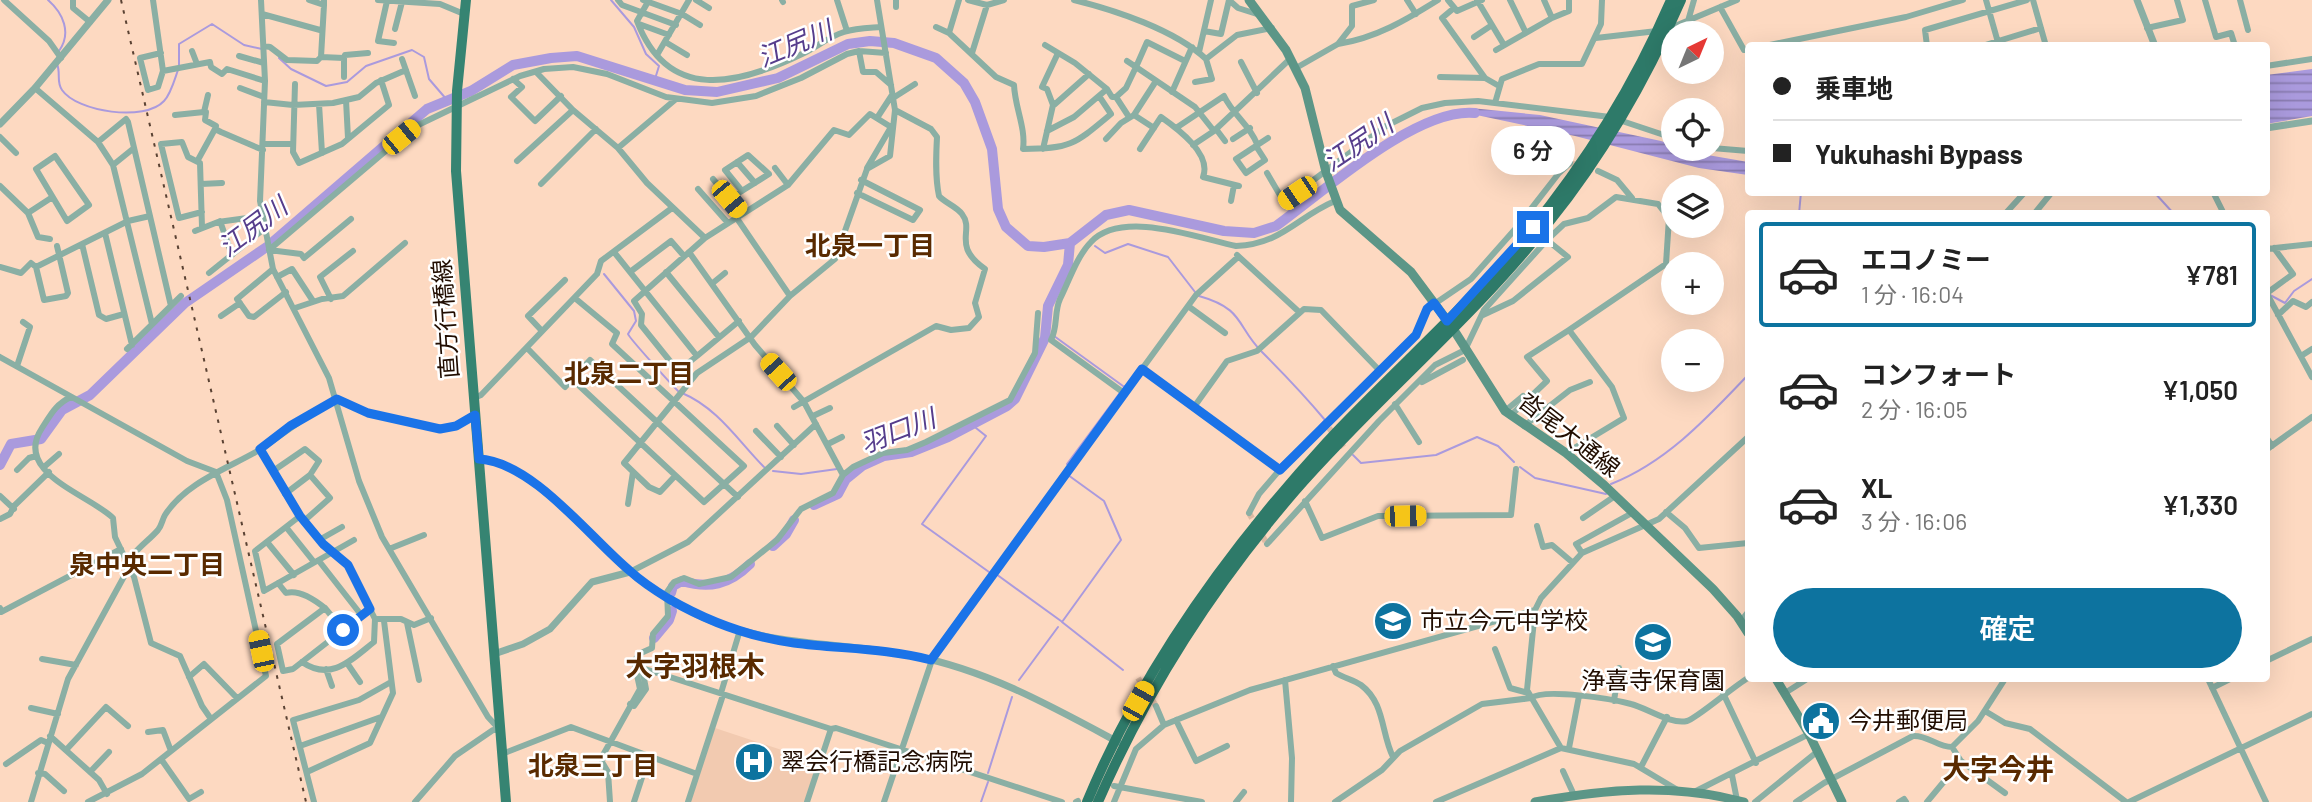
<!DOCTYPE html>
<html lang="ja">
<head>
<meta charset="utf-8">
<style>
  body { margin:0; font-family:Barlow,"Noto Sans JP",sans-serif; background:#f2f2f2; color:#222; height:100vh; display:flex; flex-direction:column; font-size:26px; white-space:nowrap }
  * { box-sizing:border-box; margin:0 }
  p { font-size:23px; color:#767676 }
  .icon { flex:none; width:38px; height:38px; fill:none; stroke:currentColor; stroke-width:2; stroke-linecap:round; stroke-linejoin:round }
  .map { position:relative; flex:1; overflow:hidden }
  .side { position:absolute; left:1745px; top:210px; width:525px; height:472px; display:flex; flex-direction:column; background:#fff; border-radius:7px; box-shadow:0 7px 28px #0002 }
  .side>* { flex:none }
  .top-card { position:absolute; left:1745px; top:42px; width:525px; height:154px; border-radius:7px; box-shadow:0 7px 28px #0002; display:grid; align-content:center; height:154px; padding:0 28px; background:#fff }
  .needle { width:46px; rotate:43deg }
  .tools { position:absolute; left:1661px; top:21px; display:grid; gap:14px }
  .tools a { display:grid; place-items:center; width:63px; height:63px; border-radius:50%; background:#fff; box-shadow:0 7px 28px #0002; font-size:35px }
  .end { position:absolute; width:32px; height:32px; margin:-16px; border:9px solid #1a73e8; background:#fff; box-shadow:0 0 0 4px #fff }
  .from { border-radius:50% }
  .bubble { position:absolute; height:49px; border-radius:24px; background:#fff; box-shadow:0 7px 28px #0002; font-size:23px; font-weight:600; line-height:49px; text-align:center }
  .car { position:absolute; width:21px; height:42px; margin:-21px -10px; border-radius:9px; box-shadow:0 0 5px 2px #0007; background:linear-gradient(#f5c518 24%,#345 0 40%,#f5c518 0 76%,#345 0 86%,#f5c518 0) }
  .top-card b { display:flex; align-items:center; gap:24px; height:66px; font-size:26px }
  .top-card b+b { border-top:2px solid #e0e0e0 }
  .top-card i { width:18px; height:18px; background:#222 }
  ul { padding:12px 0 0; list-style:none }
  li { display:flex; align-items:center; gap:21px; height:105px; margin:0 14px 10px; padding:0 14px; border:4px solid transparent; border-radius:7px }
  li div { flex:1 }
  li b { display:block; font-size:26px }
  li em { font-style:normal; font-weight:600 }
  li.selected { border-color:#0d739f }
  li>.icon { width:63px; height:63px; stroke-width:1.5 }
  .primary-button { display:flex; gap:14px; margin-top:auto; padding:14px 28px }
  .primary-button a { flex:1; height:80px; border-radius:42px; background:#0d739f; color:#fff; font-size:28px; font-weight:600; line-height:80px; text-align:center }
  .map>svg:first-child { display:block }
  .built { fill:#f2cab0 }
  .water { fill:url(#water-rules) }
  .lines { fill:none; stroke-linecap:round; stroke-linejoin:round }
  .stream { stroke:#aa9add; stroke-width:2 }
  .river { stroke:#aa9add; stroke-width:10 }
  .minor-tunnel { stroke:#dcbaa4; stroke-width:6; stroke-dasharray:6 3; stroke-linecap:butt }
  .minor { stroke:#8aafa4; stroke-width:6 }
  .tertiary { stroke:#8aafa4; stroke-width:7 }
  .secondary { stroke:#5c9687; stroke-width:9 }
  .primary { stroke:#368472; stroke-width:10 }
  .trunk { stroke:#2e7a69; stroke-width:10 }
  .rail { stroke:#5a4233; stroke-width:2; stroke-dasharray:3.5 7; stroke-linecap:butt }
  .route { stroke:#1a73e8; stroke-width:9 }
  .labels { text-anchor:middle; stroke-width:5; stroke-linejoin:round; paint-order:stroke }
  .street-label { font-size:24px; fill:#210d01; stroke:#fff }
  .poi-label { font-size:24px; fill:#210d01; stroke:#fff; text-anchor:start }
  .water-label { font-size:26px; font-style:italic; fill:#563d8c; stroke:#fff }
  .neighbourhood-label { font-size:26px; font-weight:bold; fill:#592a00; stroke:#fff }
  .quarter-label { font-size:28px; font-weight:bold; fill:#592a00; stroke:#fff }
</style>
</head>
<body>
<div class="map">
<svg width="2312" height="802" viewBox="0 0 2312 802">
  <defs>
    <pattern id="water-rules" width="6" height="5" patternUnits="userSpaceOnUse" patternTransform="scale(1.75)"><rect width="6" height="5" fill="#aa9add"/><path d="M0 2.5h6" fill="none" stroke="#8a7cb1"/></pattern>
  </defs>
  <rect width="100%" height="100%" fill="#fdd9c1"/>
  <!-- built -->
  <path class="built" d="M715 728 797 755 796 758 817 765 805 802H690Z"/>
  <!-- water -->
  <path class="water" d="M2312 69V116L2266 124V75Z
    M1471 108 1540 115 1661 141 1673 145V149L1748 162V175L1699 168 1575 136 1453 110Z"/>
  <g class="lines">
    <!-- stream -->
    <path class="stream" d="M48 0C63 13 72 33 59 51
      M611 0 634 27 646 54 659 66 655 79
      M279 58 291 69 326 86 347 82 366 66 412 50 424 57 429 79 447 100
      M57 64C61 73 56 82 62 90 77 112 145 122 164 101 171 94 175 78 178 70
      M179 65V44L212 24 244 45 262 49
      M2154 192 2174 214
      M1799 214 1801 192
      M1095 246 1105 253 1128 244 1168 257 1195 292
      M604 274 634 311 636 321 628 334C630 339 672 385 678 391
      M2270 295 2285 303 2294 291 2312 279
      M1199 296C1245 309 1236 326 1262 352 1284 374 1305 396 1325 420L1319 427
      M1054 336 1123 386
      M682 393C718 408 739 442 765 468
      M1171 394 1276 470
      M976 428 986 436 922 524 989 572
      M1353 455 1361 463 1436 455 1477 437 1498 446 1514 462
      M1067 464 1125 386
      M1279 466 1298 449
      M1520 467 1535 478 1606 494
      M773 471 801 474 837 469
      M1068 475 1104 501 1121 540 1062 622 1123 670
      M1611 484C1667 462 1708 417 1748 375
      M996 574 1061 621
      M1019 680 1058 627
      M988 773 1012 697
      M981 802 988 782"/>
    <!-- river -->
    <path class="river" d="M0 465 11 444 41 439 62 410 90 395 185 303 268 246 427 109 471 91 513 65 551 58 577 56 685 90 717 92 778 78 848 44 870 41 894 43 936 58 964 83 975 102 992 149 998 209 1006 227 1028 246 1044 247 1070 243 1106 215 1129 210 1224 231 1254 233 1276 226C1323 192 1417 107 1475 113
      M814 505 838 494 846 479 862 466 884 456 911 452 948 437 1007 406 1015 399 1045 338 1048 306 1068 265 1070 243
      M773 546 786 534 794 520
      M671 593 673 586 682 581C709 589 729 585 750 564
      M654 638 669 620 672 611"/>
    <!-- minor-tunnel -->
    <path class="minor-tunnel" d="M1570 163 1598 171
      M1329 428 1345 449
      M1249 513 1267 544
      M1138 678 1156 706"/>
    <!-- minor -->
    <path class="minor" d="M4 0 49 41 61 58
      M73 0V8L90 22
      M153 0 163 71 210 62 211 67 222 74 227 69 265 81
      M261 0 265 81 260 201 273 269 329 378 359 481 382 537 488 717 500 730
      M309 0 324 5V0
      M378 0 440 4 464 14
      M618 0 622 5 676 25
      M643 0 682 14 700 25
      M649 0 637 21C668 103 738 85 802 54 817 47 828 37 844 32 856 28 869 28 881 27
      M696 0 709 8
      M782 0 783 2
      M837 0 847 31
      M959 0 949 33 996 77 1014 85C1015 108 1026 128 1023 149 1071 149 1075 144 1111 114L1099 96
      M968 0 987 5 1004 0
      M1074 0C1115 10 1175 30 1206 59L1237 35 1272 28
      M1229 0 1238 8 1260 15
      M1407 0 1416 14
      M1448 0 1457 11 1482 0
      M1477 0 1504 45
      M1510 0 1526 33
      M1986 0 1999 46
      M2033 0 2046 46
      M2205 0 2216 37 2231 33 2235 46
      M2240 0 2248 30
      M387 1 378 41 394 43
      M896 7V0
      M1720 7 1744 50 1748 49
      M1454 8 1442 18 1485 78 1499 86
      M262 14 320 30
      M1552 18 1569 11V0
      M1688 21 1694 0
      M639 24 669 35
      M936 27 949 33
      M2147 28 2183 20 2177 0
      M395 29 402 2
      M1668 29 1737 0
      M1204 31 1221 34 1229 0
      M1474 37 1492 25
      M1596 38 1657 31
      M667 43 687 55
      M1338 44C1376 38 1406 20 1438 0
      M1045 45 1075 63 1107 89 1074 117 1047 131
      M264 46 270 47 287 60 317 61 321 57 324 5
      M1765 46 1906 17 1963 0
      M1927 46 1925 30 2027 0
      M1982 46 2041 28
      M1496 50 1552 18 1544 0
      M192 51 197 64
      M859 51 863 72H876L891 85
      M1199 52 1211 0
      M161 53 140 58 148 90 158 87 163 71
      M972 53 987 5
      M657 55 689 0
      M239 56 264 63
      M321 57 344 58 345 55 368 53
      M402 59 415 96
      M1127 61 1136 67 1147 42 1185 61
      M1241 62 1257 93
      M2266 66 2312 59
      M1296 68 1338 44 1352 26V6L1374 0
      M536 72 573 110 618 148 647 183 705 238
      M344 77V58
      M1440 77 1485 78
      M513 79 522 87 511 97 535 121 561 96
      M1195 82 1212 79 1206 59
      M295 84 293 152 299 163 342 144 389 105 381 80
      M35 88 98 142 113 165 152 324
      M240 88 264 97
      M1107 89 1112 97H1116L1126 88 1136 67 1195 107 1214 131 1291 58
      M1172 92 1192 47
      M208 95 204 112H206L205 120 216 126 215 129 221 132 263 150
      M1116 97 1129 117
      M893 98 915 84
      M346 100 348 138
      M264 102 293 105 333 103 359 97 376 83 406 70
      M1495 103 1502 79 1539 64H1582L1601 24 1602 0
      M319 104 322 153
      M1054 105 1089 74
      M175 115 204 112
      M1134 115 1154 128
      M877 118 892 95
      M1176 128 1224 96C1233 115 1250 125 1257 144
      M1216 129 1225 141
      M0 137 16 153
      M1106 139 1121 123 1134 115 1156 81
      M1233 139 1250 128
      M98 142 126 119 128 122 171 306
      M263 144H292
      M1193 145 1214 131
      M1256 146 1265 160 1246 173 1236 159 1268 138
      M618 148 676 99
      M1712 148 1748 151
      M1043 149 1053 105 1047 89 1042 87 1058 53
      M1140 149 1161 117C1178 129 1212 154 1203 177L1239 186
      M55 156 89 205 67 221 36 169Z
      M199 158 215 129
      M517 161 573 110
      M737 162 755 183
      M113 165 134 148
      M775 168 788 185
      M1598 171 1617 180 1632 198
      M1267 173 1284 202 1386 126 1422 108 1445 103 1478 101 1610 117 1673 138
      M713 179 741 213
      M201 184 222 183
      M541 184 596 129
      M0 186 28 213 51 198
      M698 189 728 223
      M2213 192 2224 214
      M857 193 913 220 920 210 861 180
      M729 199 769 174 748 155 725 170 742 191
      M1231 201 1234 185
      M202 212 179 218 161 144 182 142 188 157 200 163 202 227
      M28 213 38 237 50 239
      M2005 214 2025 192
      M2034 214 2052 192
      M736 217 790 296
      M220 221 232 255
      M195 231 218 222 262 216
      M105 233 132 345
      M82 244 99 315 106 319 124 314
      M2266 249 2312 244
      M269 250 414 127 520 76 544 69 573 67 607 74 666 97 712 103 756 96 801 78 847 54 859 51 886 53
      M269 250 301 254 304 258 351 219
      M614 252 697 356 739 321
      M689 252 755 345 804 402 843 475
      M1237 255 1298 311
      M0 267 21 273 31 263 36 267 128 221 150 216
      M36 267 44 300 66 296 68 293 57 246
      M273 269 237 299 249 316 254 317 286 292
      M630 272 671 241 684 256
      M666 272 719 337
      M209 273 264 229
      M277 277 292 269 313 301
      M714 282 725 273
      M2266 292 2312 377
      M2267 293 2293 274 2274 248
      M331 299 320 277 353 251
      M1188 306 1225 333
      M295 308 322 299 343 296 405 243
      M1483 315 1513 301 1568 257 1547 240
      M2278 315 2293 301 2306 307 2312 302
      M221 316 240 303
      M542 331 528 316 565 280
      M127 349 181 296
      M528 349 565 387 590 360 738 497
      M697 356 678 371 641 325 642 314 634 301 705 238 788 185 834 130 849 135 870 114 891 127 867 168
      M2301 356 2312 349
      M0 357 187 461 216 472
      M17 366 30 327 23 322
      M1142 369 1280 470
      M573 380 704 502 744 466 612 344 617 333 576 299
      M1422 382 1463 360
      M1124 393 1051 340C1058 327 1054 312 1060 299 1069 281 1077 256 1091 242 1122 209 1198 238 1236 246 1282 244 1297 217 1335 201
      M71 397C56 404 51 414 42 428 12 473 90 495 113 518L115 537 134 577 151 643 180 656 202 706 211 719
      M474 398 481 395 597 274 601 261 672 208
      M337 399 367 413 440 429 455 426 475 415
      M1395 404 1419 442
      M794 407 936 326 951 330 969 328 979 317 975 303 985 269C951 245 975 231 962 214 956 206 945 203 939 196 935 177 936 156 937 137L931 129 895 110
      M1194 407 1227 361 1257 351 1304 309 1321 310 1379 370
      M1505 411 1523 396
      M813 416 830 408
      M1510 416 1547 381 1527 357 1569 330 1612 387 1624 418 1566 453
      M777 426 794 445
      M1524 426 1570 390 1590 382
      M756 431 781 457
      M2266 437 2272 446
      M828 444 842 437
      M260 449 300 516 323 544 348 565 375 619H401L414 625 431 618
      M2266 450 2312 417
      M44 467 59 454
      M17 470 29 458 36 456
      M273 471 305 449 319 461 310 475 285 494
      M675 476 660 492 649 487 624 463 697 373 751 337 790 296 835 259 867 169 890 156 895 110 877 0
      M0 496 14 509
      M1305 501 1322 538 1378 516 1511 515 1516 469
      M628 504 633 472
      M1666 512 1685 528 1699 548 1748 543
      M1249 513 1259 494 1277 473 1416 335 1427 309 1471 279 1517 227 1559 173 1570 163
      M300 516 255 551 264 591 354 540
      M1583 518 1615 496
      M0 519 10 514 14 506 49 472
      M304 521 330 498 310 475
      M1537 526 1543 547 1552 545 1572 562
      M286 527 314 562
      M319 540 342 527
      M267 542 294 575
      M1267 544 1379 421 1435 365 1465 350 1484 310 1547 240 1564 224 1588 218 1616 197 1658 204 1669 218 1666 264 1569 330
      M389 549 424 535
      M1582 553 1576 544 1632 513
      M319 561 362 616
      M630 572 688 542 816 424
      M278 583 286 593C299 589 315 600 325 608L277 644 283 671 293 669 370 609
      M0 608 1 612 121 549
      M325 608 343 630
      M1741 621 1748 612
      M407 623 419 680
      M1495 649 1510 688 1528 693
      M42 659 76 665
      M2266 661 2312 639
      M302 662C331 682 351 660 374 642L375 619
      M347 663 360 682
      M1333 666 1336 673C1344 678 1354 680 1361 685 1385 703 1381 733 1393 757
      M326 669 332 686
      M189 677 204 664 237 698
      M2208 679 2266 802
      M1285 680 1292 758 1291 802
      M2212 688 2230 679
      M721 693 740 630
      M1723 693 1756 763
      M1785 693 1807 679
      M1614 701 1619 668
      M630 704 634 706 646 689 642 668 831 729
      M1156 706 1164 725
      M31 708 58 714
      M1985 711 2005 723 2030 729 2126 802
      M1176 720 1196 761 1227 746
      M148 732 163 730 171 751
      M50 736 99 780 107 794
      M300 746 381 717
      M1952 747 1961 761 2005 793
      M1561 748 1527 690 1535 610 1541 598 1582 553 1659 519 1748 437
      M1569 748 1579 696
      M66 750 106 707 128 726
      M502 754 571 727 697 774
      M161 759 189 799 201 792
      M6 764 41 740 48 743
      M1641 767 1667 717
      M1563 771 1574 795
      M90 772 109 752
      M307 772 370 743 393 693 384 621
      M38 773 45 774 64 791
      M1732 775 1737 800
      M1114 786 1202 802
      M1694 792 1809 734
      M31 802 68 679 127 571C128 553 147 543 158 530 162 525 162 520 165 515 186 482 229 468 261 449 286 432 309 413 337 399
      M88 802 142 774 266 676 227 500 216 472
      M314 802 293 720 359 700 391 682
      M415 802 455 756 493 730H500
      M610 802 608 772 602 762 603 755 640 689 634 661 641 653 652 648 653 634 668 616 667 592 674 582 684 578 699 584 731 577 777 540 801 509 833 493 843 475 853 467 883 453 907 450 926 442 1010 400 1035 353 1038 313
      M634 802 649 756
      M688 802 723 695
      M807 802 831 729 836 728 1062 802
      M884 802 934 654 1196 295 1238 257
      M1076 802 1078 801
      M1114 802 1136 749 1164 725 1250 690 1535 610
      M1236 802 1244 792
      M1335 802 1382 770 1400 751 1482 704 1531 698C1544 688 1613 699 1631 704 1647 708 1671 725 1687 721 1696 719 1734 686 1748 678
      M1436 802 1561 748 1634 764 1676 789
      M1755 802 1818 751
      M1796 802 1824 783 1913 736C1928 735 1937 747 1952 747L1978 721 2005 679
      M1899 802 1904 799 1906 802
      M1927 802 1961 761
      M2129 802 2312 714"/>
    <!-- tertiary -->
    <path class="tertiary" d="M2137 0 2155 46
      M0 124 35 88 108 0
      M2266 128 2312 121
      M479 459C532 462 590 538 629 571 649 588 673 602 696 614 766 648 840 641 914 656 987 670 1053 707 1118 742
      M494 654 523 644 550 629 592 582 630 572"/>
    <!-- secondary -->
    <path class="secondary" d="M1249 0 1286 50 1305 88 1326 172 1340 210 1411 272 1452 327 1505 411 1566 453 1604 485 1713 589 1737 616 1748 633
      M1776 679 1809 734 1842 802
      M1535 802C1606 789 1674 783 1744 802"/>
    <!-- primary -->
    <path class="primary" d="M466 0 457 91 456 171 506 802"/>
    <!-- trunk -->
    <path class="trunk" d="M1087 802C1142 669 1230 548 1326 443 1379 386 1437 334 1490 277 1565 195 1627 102 1671 0
      M1098 802C1147 689 1215 584 1295 491 1376 398 1473 319 1549 222 1603 155 1647 78 1681 0"/>
    <!-- rail -->
    <path class="rail" d="M121 0 306 802"/>
  </g>
  <g class="lines">
    <!-- route -->
    <path class="route" d="M343 630 370 609 348 565 323 544 300 516 260 449 290 426 337 399 368 413 440 429 456 426 475 415 479 459C533 462 590 538 630 571 642 582 656 591 669 599 707 621 750 637 794 643 840 649 886 648 931 660L1142 369 1280 470 1416 335 1427 309 1434 303 1447 321 1533 227"/>
  </g>
  <!-- icons -->
  <defs>
    <symbol id="school-disc" viewBox="-11 -11 22 22"><circle r="9.5" fill="#0d739f" stroke="#fff"/><path d="M0-5L7-2L0 1L-7-2ZM-4 1L0 2.5L4 1V4Q0 6-4 4Z" fill="#fff"/></symbol>
    <symbol id="civic-disc" viewBox="-11 -11 22 22"><circle r="9.5" fill="#0d739f" stroke="#fff"/><path d="M-.6-6.5H3V-4.5H.6V-3L4-1V1h2V6H-6V1h2V-1L-.6-3ZM-1.2 2.5V6h2.4V2.5Z" fill="#fff"/></symbol>
    <symbol id="hospital-disc" viewBox="-11 -11 22 22"><circle r="9.5" fill="#0d739f" stroke="#fff"/><path d="M-5-5h3v3.5h4V-5h3V5h-3V1.5h-4V5h-3Z" fill="#fff"/></symbol>
  </defs>
  <g fill-rule="evenodd">
    <use href="#school-disc" x="1371" y="599" width="44" height="44"/>
    <use href="#school-disc" x="1631" y="620" width="44" height="44"/>
    <use href="#civic-disc" x="1799" y="699" width="44" height="44"/>
    <use href="#hospital-disc" x="732" y="740" width="44" height="44"/>
  </g>
  <g class="labels">
    <!-- street labels -->
    <g class="street-label">
      <text transform="translate(446 319) rotate(-94)" y="8">直方行橋線</text>
      <text transform="translate(1569 435) rotate(38)" y="8">沓尾大通線</text>
    </g>
    <!-- poi labels -->
    <g class="poi-label">
      <text x="1420" y="629">市立今元中学校</text>
      <text x="1653" y="689" text-anchor="middle">浄喜寺保育園</text>
      <text x="1848" y="729">今井郵便局</text>
      <text x="781" y="770">翠会行橋記念病院</text>
    </g>
    <!-- water labels -->
    <g class="water-label">
      <text transform="translate(795 44) rotate(-23)" y="9">江尻川</text>
      <text transform="translate(1358 143) rotate(-34)" y="9">江尻川</text>
      <text transform="translate(253 227) rotate(-37)" y="9">江尻川</text>
      <text transform="translate(898 431) rotate(-21)" y="9">羽口川</text>
    </g>
    <!-- neighbourhood labels -->
    <g class="neighbourhood-label">
      <text x="870" y="255">北泉一丁目</text>
      <text x="629" y="383">北泉二丁目</text>
      <text x="147" y="574">泉中央二丁目</text>
      <text x="593" y="775">北泉三丁目</text>
    </g>
    <!-- quarter labels -->
    <g class="quarter-label">
      <text x="695" y="676">大字羽根木</text>
      <text x="1998" y="779">大字今井</text>
    </g>
  </g>
</svg>
<div class="tools">
<a><svg class="needle" viewBox="-14 -14 28 28"><path d="M0-13l5 13h-10z" fill="#e53935"/><path d="M0 13l5-13h-10z" fill="#767676"/></svg></a>
<a><svg class="icon" aria-label="locate" viewBox="0 0 24 24"><circle cx="12" cy="12" r="6"/><path d="M12 2v4M12 18v4M2 12h4M18 12h4"/></svg></a>
<a><svg class="icon" aria-label="layers" viewBox="0 0 24 24"><path d="M12 4l9 5-9 5-9-5zM3 14l9 5 9-5"/></svg></a>
<a>+</a>
<a>−</a>
</div>
<i class="end from" style="left:343px;top:630px"></i>
<i class="end" style="left:1533px;top:227px"></i>
<div class="bubble" style="left:1491px;top:126px;width:84px">6 分</div>
<i class="car" style="left:401px;top:137px;rotate:51deg"></i>
<i class="car" style="left:1297px;top:193px;rotate:236deg"></i>
<i class="car" style="left:729px;top:199px;rotate:140deg"></i>
<i class="car" style="left:778px;top:372px;rotate:318deg"></i>
<i class="car" style="left:1405px;top:516px;rotate:89deg"></i>
<i class="car" style="left:261px;top:651px;rotate:348deg"></i>
<i class="car" style="left:1138px;top:701px;rotate:29deg"></i>
<div class="top-card">
<b><i class="from"></i>乗車地</b>
<b><i></i>Yukuhashi Bypass</b>
</div>
<section class="side">
<ul>
<li class="selected"><svg class="icon" aria-label="car" viewBox="0 0 24 24"><path d="M5 17H2v-5l4-1 3-4h7l3 4 3 1v5h-3M9 17h6M6 11h13"/><circle cx="7" cy="17" r="2"/><circle cx="17" cy="17" r="2"/></svg><div><b>エコノミー</b><p>1 分 · 16:04</p></div><em>¥781</em></li>
<li><svg class="icon" aria-label="car" viewBox="0 0 24 24"><path d="M5 17H2v-5l4-1 3-4h7l3 4 3 1v5h-3M9 17h6M6 11h13"/><circle cx="7" cy="17" r="2"/><circle cx="17" cy="17" r="2"/></svg><div><b>コンフォート</b><p>2 分 · 16:05</p></div><em>¥1,050</em></li>
<li><svg class="icon" aria-label="car" viewBox="0 0 24 24"><path d="M5 17H2v-5l4-1 3-4h7l3 4 3 1v5h-3M9 17h6M6 11h13"/><circle cx="7" cy="17" r="2"/><circle cx="17" cy="17" r="2"/></svg><div><b>XL</b><p>3 分 · 16:06</p></div><em>¥1,330</em></li>
</ul>
<div class="primary-button"><a>確定</a></div>
</section>
</div>
</body>
</html>
